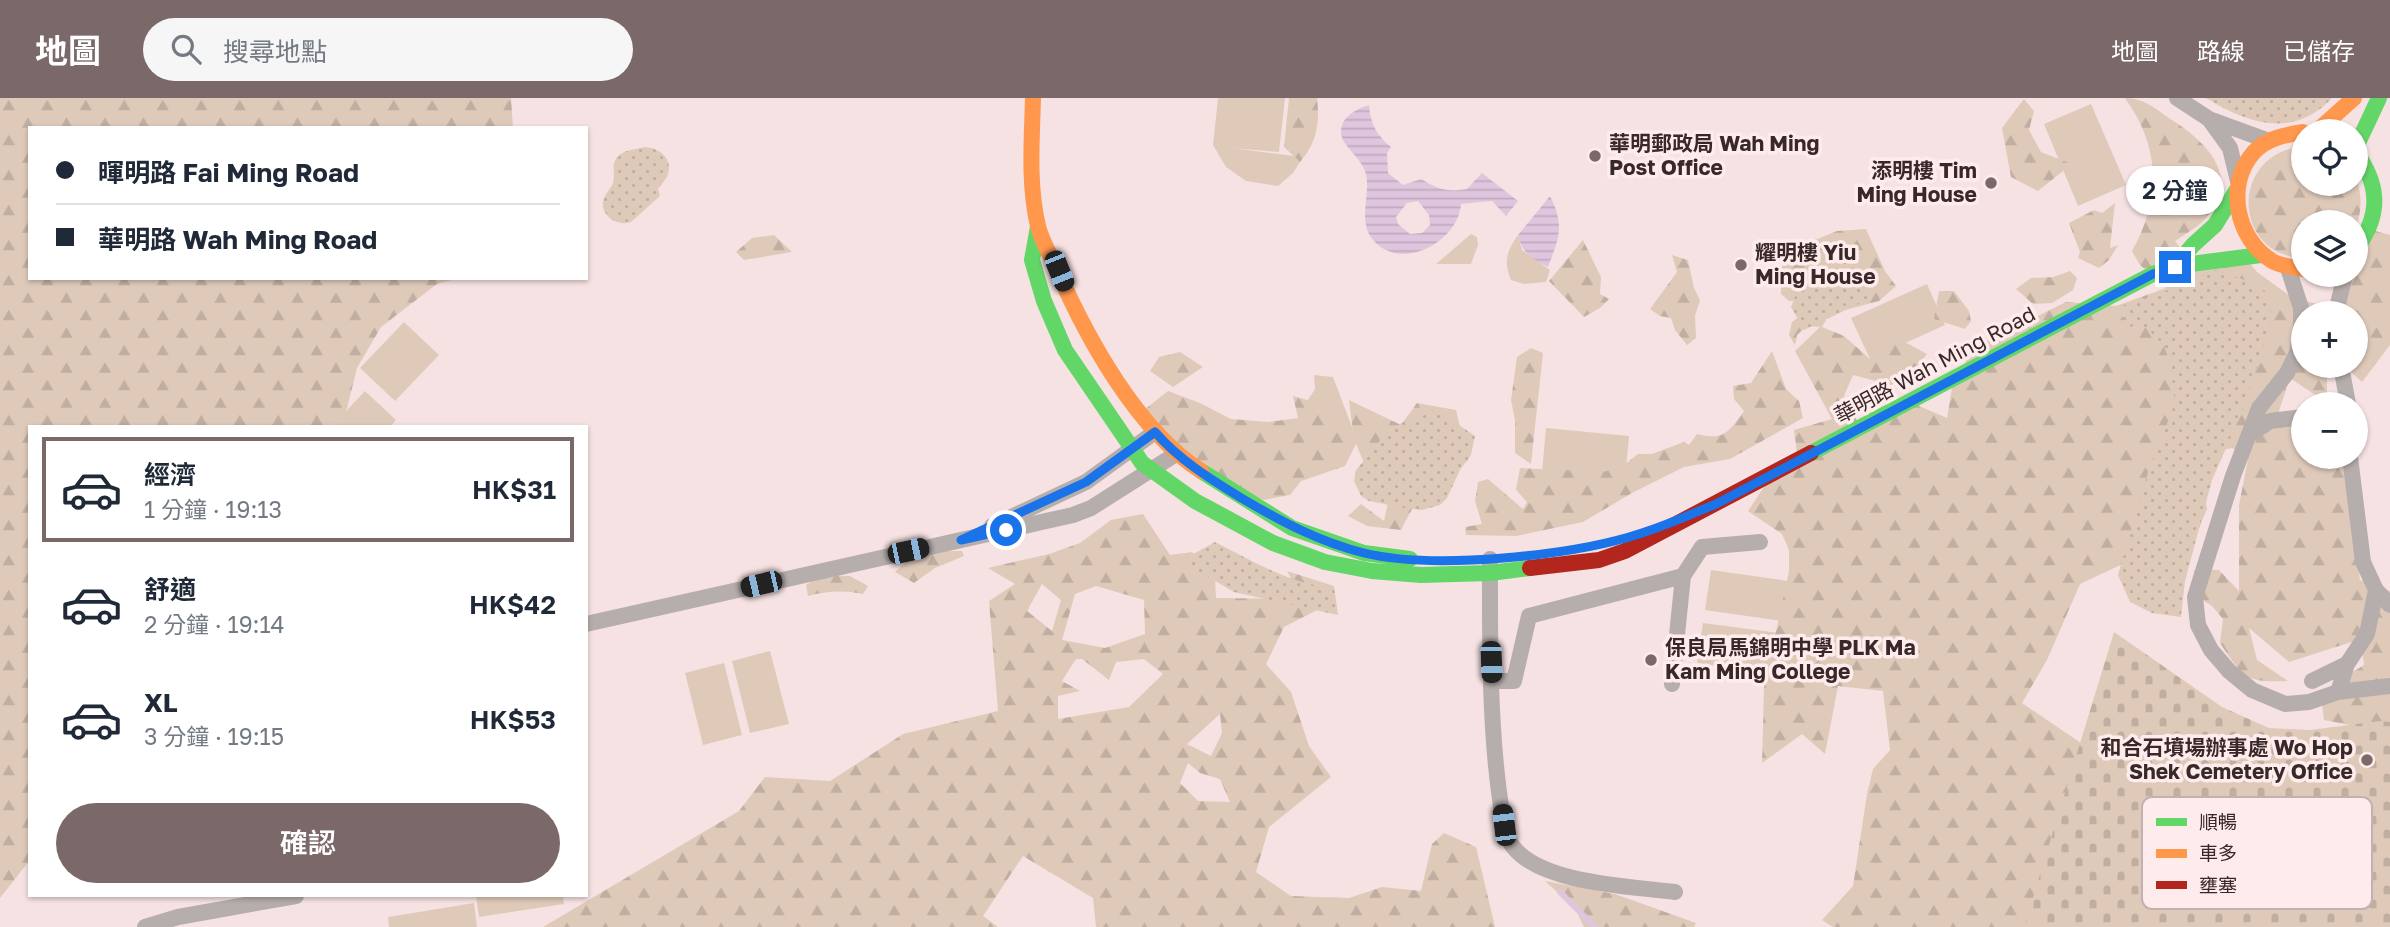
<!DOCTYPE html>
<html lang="zh-TW">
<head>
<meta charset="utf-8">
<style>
  body { margin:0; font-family:"Golos Text","Noto Sans TC",sans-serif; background:#f6f6f7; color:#1f2937; height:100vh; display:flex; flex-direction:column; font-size:26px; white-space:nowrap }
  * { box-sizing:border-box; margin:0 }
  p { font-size:23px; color:#747a83 }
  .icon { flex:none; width:38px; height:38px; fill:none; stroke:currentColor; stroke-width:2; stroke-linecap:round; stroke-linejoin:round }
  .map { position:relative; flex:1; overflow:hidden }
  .details { position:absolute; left:28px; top:327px; width:560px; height:472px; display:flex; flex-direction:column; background:#fff; border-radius:0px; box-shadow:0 2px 5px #0004 }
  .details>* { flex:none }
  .banner { position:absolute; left:28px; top:28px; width:560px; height:154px; border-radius:0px; box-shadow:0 2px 5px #0004; display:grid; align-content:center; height:154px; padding:0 28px; background:#fff }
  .buttons { position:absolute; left:2291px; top:21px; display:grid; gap:14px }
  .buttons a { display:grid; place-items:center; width:77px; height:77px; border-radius:50%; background:#fff; box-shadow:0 2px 5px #0004; font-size:35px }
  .end { position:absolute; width:32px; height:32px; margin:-16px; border:9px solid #1a73e8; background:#fff; box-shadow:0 0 0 4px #fff }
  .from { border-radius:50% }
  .bubble { position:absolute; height:49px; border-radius:24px; background:#fff; box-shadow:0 2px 5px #0004; font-size:23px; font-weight:600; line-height:49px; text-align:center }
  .car { position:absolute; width:21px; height:42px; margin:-21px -10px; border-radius:9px; box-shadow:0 0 5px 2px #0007; background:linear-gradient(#222 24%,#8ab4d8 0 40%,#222 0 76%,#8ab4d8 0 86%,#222 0) }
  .banner b { display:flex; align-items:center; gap:24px; height:66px; font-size:26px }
  .banner b+b { border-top:2px solid #e0e1e3 }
  .banner i { width:18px; height:18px; background:#1f2937 }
  ul { padding:12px 0 0; list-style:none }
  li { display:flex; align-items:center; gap:21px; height:105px; margin:0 14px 10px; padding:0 14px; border:4px solid transparent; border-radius:0px }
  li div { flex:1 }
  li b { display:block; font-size:26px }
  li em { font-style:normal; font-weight:600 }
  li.selected { border-color:#7b696a }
  li>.icon { width:63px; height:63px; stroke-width:1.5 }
  .button { display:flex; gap:14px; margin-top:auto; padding:14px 28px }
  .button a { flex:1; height:80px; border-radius:42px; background:#7b696a; color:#fff; font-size:28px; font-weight:600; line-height:80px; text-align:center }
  header { display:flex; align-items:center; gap:42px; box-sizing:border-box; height:98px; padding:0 35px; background:#7b696a; color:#fff }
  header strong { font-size:33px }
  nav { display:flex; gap:38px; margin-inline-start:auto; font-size:24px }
  .search { width:490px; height:63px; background:#f6f6f7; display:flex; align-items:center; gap:18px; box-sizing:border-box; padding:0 24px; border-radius:38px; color:#747a83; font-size:26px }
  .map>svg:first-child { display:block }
  .grass { fill:#dfcaba }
  .forest { fill:url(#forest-firs); fill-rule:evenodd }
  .cemetery { fill:url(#cemetery-stones) }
  .park { fill:url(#park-dots) }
  .water { fill:url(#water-rules); fill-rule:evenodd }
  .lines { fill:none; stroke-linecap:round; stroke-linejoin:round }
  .stream { stroke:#e0c5de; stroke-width:6 }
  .street { stroke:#b6aeac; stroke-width:16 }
  .fast { stroke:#63d668; stroke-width:16 }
  .slow { stroke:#ff974d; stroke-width:16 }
  .jam { stroke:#b3261e; stroke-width:16 }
  .route { stroke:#1a73e8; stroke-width:9 }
  .poi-dot { fill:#7b696a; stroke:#feecec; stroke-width:2.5 }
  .labels { text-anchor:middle; stroke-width:7; stroke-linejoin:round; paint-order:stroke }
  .poi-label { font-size:21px; font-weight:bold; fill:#392829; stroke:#feecec; text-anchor:start }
  .street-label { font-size:21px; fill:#392829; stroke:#feecec }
  .key { fill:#feecec; stroke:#c3b1b2; stroke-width:2 }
  .key-label { font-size:19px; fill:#392829 }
</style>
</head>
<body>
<header>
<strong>地圖</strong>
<div class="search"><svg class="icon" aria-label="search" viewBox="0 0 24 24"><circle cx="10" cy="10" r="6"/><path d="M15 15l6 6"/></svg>搜尋地點</div>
<nav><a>地圖</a><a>路線</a><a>已儲存</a></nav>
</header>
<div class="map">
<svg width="2390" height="829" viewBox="0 0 2390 829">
  <defs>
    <pattern id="forest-firs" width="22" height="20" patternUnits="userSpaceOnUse" patternTransform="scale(1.75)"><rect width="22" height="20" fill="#dfcaba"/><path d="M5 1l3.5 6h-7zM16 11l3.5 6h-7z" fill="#c0aea0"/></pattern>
    <pattern id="cemetery-stones" width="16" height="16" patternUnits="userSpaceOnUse" patternTransform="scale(1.75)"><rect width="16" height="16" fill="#dfcaba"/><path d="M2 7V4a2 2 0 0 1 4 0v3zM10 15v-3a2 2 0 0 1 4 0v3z" fill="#c0aea0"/></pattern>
    <pattern id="park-dots" width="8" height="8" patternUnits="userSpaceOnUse" patternTransform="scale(1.75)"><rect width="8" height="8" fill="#dfcaba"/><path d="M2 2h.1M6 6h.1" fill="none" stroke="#c0aea0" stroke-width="1.8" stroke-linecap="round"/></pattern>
    <pattern id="water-rules" width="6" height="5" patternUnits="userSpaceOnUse" patternTransform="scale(1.75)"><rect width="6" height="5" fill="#e0c5de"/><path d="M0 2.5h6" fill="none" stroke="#c1a9be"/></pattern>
  </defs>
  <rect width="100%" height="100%" fill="#f6e2e2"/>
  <!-- grass -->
  <path class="grass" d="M1218 0H1285L1279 54 1232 50 1294 58 1300 64 1293 75 1278 88 1246 83 1226 69 1213 47Z
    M2091 6 2126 87 2078 108 2044 26Z
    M1471 136 1477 139 1478 147 1471 166H1436Z
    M1518 137 1522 152 1550 172 1546 184 1524 186 1511 182C1503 163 1507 153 1518 137Z
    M1927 186 1945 227 1870 261 1851 220Z
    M404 224 439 257 395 303 360 270Z
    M1314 277 1333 279 1357 342 1328 366 1308 302 1315 291Z
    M365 293 396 322 390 329H331Z
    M1546 330 1629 338 1625 382 1542 374Z
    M1711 472 1788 483 1782 523 1705 512Z
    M1703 525 1779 535 1774 576 1697 565Z
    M770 553 789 626 750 635 732 563Z
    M724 565 742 637 703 647 685 575Z
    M476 798H563L564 806 479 819Z
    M474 805 477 829H389L388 819Z"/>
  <!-- forest -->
  <path class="forest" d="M0 0H511L513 30H30V180H458L437 186 381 229 357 270 346 314 331 329H30V762L0 800Z
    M1289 0H1317C1320 24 1317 45 1300 64L1284 49Z
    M2125 0C2144 0 2156 11 2172 22 2208 45 2243 81 2205 121 2197 130 2185 136 2175 143L2189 161 2247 162 2257 174 2294 201 2328 208V215H2303V268H2327V305L2290 280 2277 319 2303 323V359H2342L2360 482 2390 493V630L2375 632 2324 622 2321 598 2338 583 2364 567 2361 541 2289 564 2249 530 2257 562 2288 583C2244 585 2243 579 2220 545L2223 521 2212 508 2193 496 2194 472H2219L2239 493V407L2248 361 2232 350 2204 355V393L2207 411 2199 430 2080 486 2047 562 2022 605 2109 664 2390 829H1833L1822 822 1853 788 1867 696 1873 671 1890 652 1883 593 1838 588 1825 656 1802 636 1762 665 1764 590 1789 473V452L1782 436 1748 413 1772 377 1798 363 1794 332 1832 321 1795 253 1820 229 1807 228 1797 237 1795 247 1789 237 1792 224 1803 216 1826 222 1822 229 1844 238 1870 261 1894 238 1927 256 1912 275 1891 287 1853 277 1844 298 1862 332 1910 304 1947 320 1952 290 1973 250 2066 204 2116 208 2166 190 2140 167 2132 153C2161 101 2161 50 2125 0Z
    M2024 1 2034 13 2029 32 2041 54 2072 66 2038 93 2011 79 2002 30Z
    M2303 48V86H2356V78C2362 98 2362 111 2356 130V124H2303V160C2233 157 2228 57 2303 48Z
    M2115 105 2110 150 2118 147 2109 162 2099 170 2078 160 2080 154 2069 125 2094 112 2102 115Z
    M1866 131 1885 173 1896 188 1879 203 1845 212 1801 197 1793 203H1789L1781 196V171L1787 157 1803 147 1837 133Z
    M2372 132 2390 137V247L2362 284 2350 273 2334 271V268H2356V215H2331L2349 177H2356V156Z
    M774 137 792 154 744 162 736 154 752 140Z
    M1583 142 1601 179 1600 196 1609 201 1600 210 1584 219 1549 183Z
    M1672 157 1688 162 1694 190 1700 202 1695 218 1696 240 1687 247 1675 232 1671 220 1660 218 1650 211 1677 174Z
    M2070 173 2077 180 2073 192 2052 205 2033 206 2016 191 2031 180 2053 179Z
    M1939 193H1954L1969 213 1971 223 1965 231 1934 221Z
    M1531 250 1543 255 1531 366 1515 355V322L1511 302 1517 259Z
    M1772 253 1786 291 1799 303 1803 320 1730 361 1684 369 1632 395 1583 424 1516 438 1466 437 1465 429 1482 426 1475 403 1478 384 1488 381 1523 411 1527 404 1516 392 1520 370 1602 374 1620 370 1638 356H1652L1684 344 1689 347 1697 336C1724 343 1729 334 1744 313L1734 301 1733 288 1751 285Z
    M1180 254 1203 269 1173 289 1150 273 1159 259Z
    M1168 293 1200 305 1231 321 1268 324 1298 320 1293 298 1321 306 1342 317 1354 342 1349 302 1401 327 1417 305 1456 312 1468 363 1424 368 1434 406 1412 411 1401 432 1367 428 1348 418 1361 406 1384 423 1388 405 1375 391 1356 346 1345 368 1301 383 1290 397 1264 402 1184 369 1144 312Z
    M1143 416 1170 457 1192 454 1215 477 1216 500 1303 501 1287 473 1334 488 1331 505 1284 529 1266 566 1291 594 1309 648 1331 679 1269 729 1256 774 1291 798 1349 800 1382 789 1421 793 1432 746 1444 735 1476 749 1495 829H1096L1093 800 1023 758 983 818 998 829H543L739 713 765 679 830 683 903 636 998 613 989 503 1015 486 988 470 1049 456 1080 445 1111 422ZM1042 486 1061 502 1052 533 1027 513ZM1096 488 1144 502 1145 536 1105 550 1062 542 1075 496ZM1076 561H1082L1109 582 1116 564 1144 561 1163 576 1129 609 1058 621V598L1080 593 1062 583ZM1220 616 1222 635 1211 658 1187 646ZM1188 665 1200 675 1220 681 1230 704 1198 703 1180 685Z
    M936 453H962L964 458 935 470 914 485 895 474 908 462Z
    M823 477 850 478 868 488 863 496C843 492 827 493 808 498L806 487Z
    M1545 783 1615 796 1696 825 1694 829H1584L1575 810Z"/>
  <!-- cemetery -->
  <path class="cemetery" d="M2114 534 2222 609 2269 630 2310 632 2380 623 2390 624V829H2024Z"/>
  <!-- park -->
  <path class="park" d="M2206 0H2332C2294 41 2248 26 2206 0Z
    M645 49C659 50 673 60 668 76 666 82 661 86 658 91L660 98 631 124C617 129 598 117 604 100 606 94 611 91 613 85 616 76 610 67 618 58 625 52 636 51 645 49Z
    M1850 152 1873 199 1804 232 1791 209 1806 171Z
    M2216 172 2256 186 2270 197 2271 226 2241 316 2212 382 2185 483 2181 519 2152 515 2130 504 2118 477 2148 374 2175 305 2170 265 2164 248 2147 230 2124 228 2121 208 2180 188Z
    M1436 311 1475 338 1471 357 1460 372 1447 400 1440 407 1422 412 1404 410 1369 403 1361 398 1354 383 1356 372 1387 334 1405 323Z
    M1215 444C1247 460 1298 491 1334 488L1338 517 1234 494 1181 463Z"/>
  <!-- water -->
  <path class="water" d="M1369 7C1370 25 1377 38 1391 49L1387 55 1388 75 1403 87 1421 81C1440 92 1445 94 1467 91L1482 75 1518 103 1506 118 1492 103 1461 106C1459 142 1404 174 1375 144 1356 125 1371 99 1366 76 1362 60 1343 49 1341 36 1340 19 1356 11 1369 7ZM1418 103 1429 117 1430 127 1422 135 1410 136 1398 126 1396 119 1407 105Z
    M1550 98C1565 128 1559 140 1548 169 1532 161 1522 155 1518 137Z"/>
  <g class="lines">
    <!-- stream -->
    <path class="stream" d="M1560 794 1595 829"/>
    <!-- street -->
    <path class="street" d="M2177 0 2209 21 2269 43
      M2209 21 2230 50 2238 83
      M2288 170 2301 210V235L2297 255 2287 275 2259 310 2233 378 2195 499 2198 527 2211 552 2229 573 2252 592 2285 606 2309 604 2338 594 2390 588
      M2338 215V206L2345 177
      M2341 268 2348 306
      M2249 337 2270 323 2303 319
      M992 428 1086 384 1155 334
      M1490 461C1490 538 1489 617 1499 694 1502 712 1502 736 1514 750 1544 786 1630 788 1675 794
      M2376 492 2390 507
      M586 526 1073 417 1091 410 1176 356
      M1492 583H1514L1529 518 1683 478
      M2312 583 2347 566
      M1672 586 1683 478 1702 449 1760 444
      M2338 594 2347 566 2367 536 2376 492 2363 464 2350 359
      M145 829 178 819 296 798"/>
    <!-- fast -->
    <path class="fast" d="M2356 49 2379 0
      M2356 54C2380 88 2381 117 2356 151
      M1038 129 1032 162 1044 203 1065 252 1142 365 1195 403 1273 445 1325 464 1372 473 1421 477 1490 475 1530 470
      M2175 168 2193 147 2215 127 2236 93
      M1811 355 2153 176 2175 168 2261 157
      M1201 373 1292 430 1364 455 1410 461"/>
    <!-- slow -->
    <path class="slow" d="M1033 0C1032 42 1028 86 1038 128 1041 142 1051 158 1057 172 1087 240 1137 332 1201 373
      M2317 33 2354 0
      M2303 34C2285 37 2267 40 2254 54 2225 86 2236 141 2272 163 2280 168 2293 169 2303 171"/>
    <!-- jam -->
    <path class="jam" d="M1530 470 1599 462 1625 453 1811 355"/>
  </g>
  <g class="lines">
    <!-- route -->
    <path class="route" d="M1006 432 961 442 1086 384 1155 334C1179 362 1212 382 1243 401 1282 424 1320 444 1364 455 1434 472 1573 458 1642 435 1667 427 1692 416 1716 406L2153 176 2175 169"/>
  </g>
  <!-- markers -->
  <g class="poi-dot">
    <circle cx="1595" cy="58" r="7"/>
    <circle cx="1991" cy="85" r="7"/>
    <circle cx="1741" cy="167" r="7"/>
    <circle cx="1651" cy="562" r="7"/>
    <circle cx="2367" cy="662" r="7"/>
  </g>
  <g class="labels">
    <!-- poi labels -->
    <g class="poi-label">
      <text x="1609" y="53">華明郵政局 Wah Ming<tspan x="1609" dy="24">Post Office</tspan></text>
      <text x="1977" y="80" text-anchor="end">添明樓 Tim<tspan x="1977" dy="24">Ming House</tspan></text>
      <text x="1755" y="162">耀明樓 Yiu<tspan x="1755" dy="24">Ming House</tspan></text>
      <text x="1665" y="557">保良局馬錦明中學 PLK Ma<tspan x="1665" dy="24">Kam Ming College</tspan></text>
      <text x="2353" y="657" text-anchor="end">和合石墳場辦事處 Wo Hop<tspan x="2353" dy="24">Shek Cemetery Office</tspan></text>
    </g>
    <!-- street labels -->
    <g class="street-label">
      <text transform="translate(1935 267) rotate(-28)" y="7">華明路 Wah Ming Road</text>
    </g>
  </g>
  <!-- legend -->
  <rect x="2142" y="699" width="230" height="112" rx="10" class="key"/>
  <rect x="2156" y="720" width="31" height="8" fill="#63d668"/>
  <rect x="2156" y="751" width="31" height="9" fill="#ff974d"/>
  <rect x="2156" y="783" width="31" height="8" fill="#b3261e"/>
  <g class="key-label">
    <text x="2199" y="731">順暢</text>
    <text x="2199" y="762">車多</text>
    <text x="2199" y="794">壅塞</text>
  </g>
</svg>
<div class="buttons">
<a><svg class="icon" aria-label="locate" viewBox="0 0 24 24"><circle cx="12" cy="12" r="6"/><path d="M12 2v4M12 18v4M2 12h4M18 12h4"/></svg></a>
<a><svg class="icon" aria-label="layers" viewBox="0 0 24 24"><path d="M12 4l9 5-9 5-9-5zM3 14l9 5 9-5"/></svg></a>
<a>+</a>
<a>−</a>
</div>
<i class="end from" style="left:1006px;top:432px"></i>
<i class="end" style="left:2175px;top:169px"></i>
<div class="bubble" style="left:2126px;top:68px;width:98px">2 分鐘</div>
<i class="car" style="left:1059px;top:173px;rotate:158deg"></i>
<i class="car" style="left:908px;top:453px;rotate:78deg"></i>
<i class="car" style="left:761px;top:486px;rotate:257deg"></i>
<i class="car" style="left:1491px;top:564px;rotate:178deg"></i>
<i class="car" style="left:1504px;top:727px;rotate:353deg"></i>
<div class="banner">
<b><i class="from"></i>暉明路 Fai Ming Road</b>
<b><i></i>華明路 Wah Ming Road</b>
</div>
<section class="details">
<ul>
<li class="selected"><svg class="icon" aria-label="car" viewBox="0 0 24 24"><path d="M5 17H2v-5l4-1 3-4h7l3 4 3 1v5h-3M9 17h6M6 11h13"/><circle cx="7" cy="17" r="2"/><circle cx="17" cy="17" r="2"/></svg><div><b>經濟</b><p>1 分鐘 · 19:13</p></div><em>HK$31</em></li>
<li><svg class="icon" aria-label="car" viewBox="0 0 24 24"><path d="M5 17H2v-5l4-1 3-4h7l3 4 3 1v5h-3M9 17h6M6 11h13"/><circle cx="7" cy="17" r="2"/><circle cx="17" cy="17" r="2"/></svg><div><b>舒適</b><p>2 分鐘 · 19:14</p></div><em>HK$42</em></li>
<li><svg class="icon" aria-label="car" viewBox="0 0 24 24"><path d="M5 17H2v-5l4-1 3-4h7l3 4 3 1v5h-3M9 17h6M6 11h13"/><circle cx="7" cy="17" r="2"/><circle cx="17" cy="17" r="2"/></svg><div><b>XL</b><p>3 分鐘 · 19:15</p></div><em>HK$53</em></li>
</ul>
<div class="button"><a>確認</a></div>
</section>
</div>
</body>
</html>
